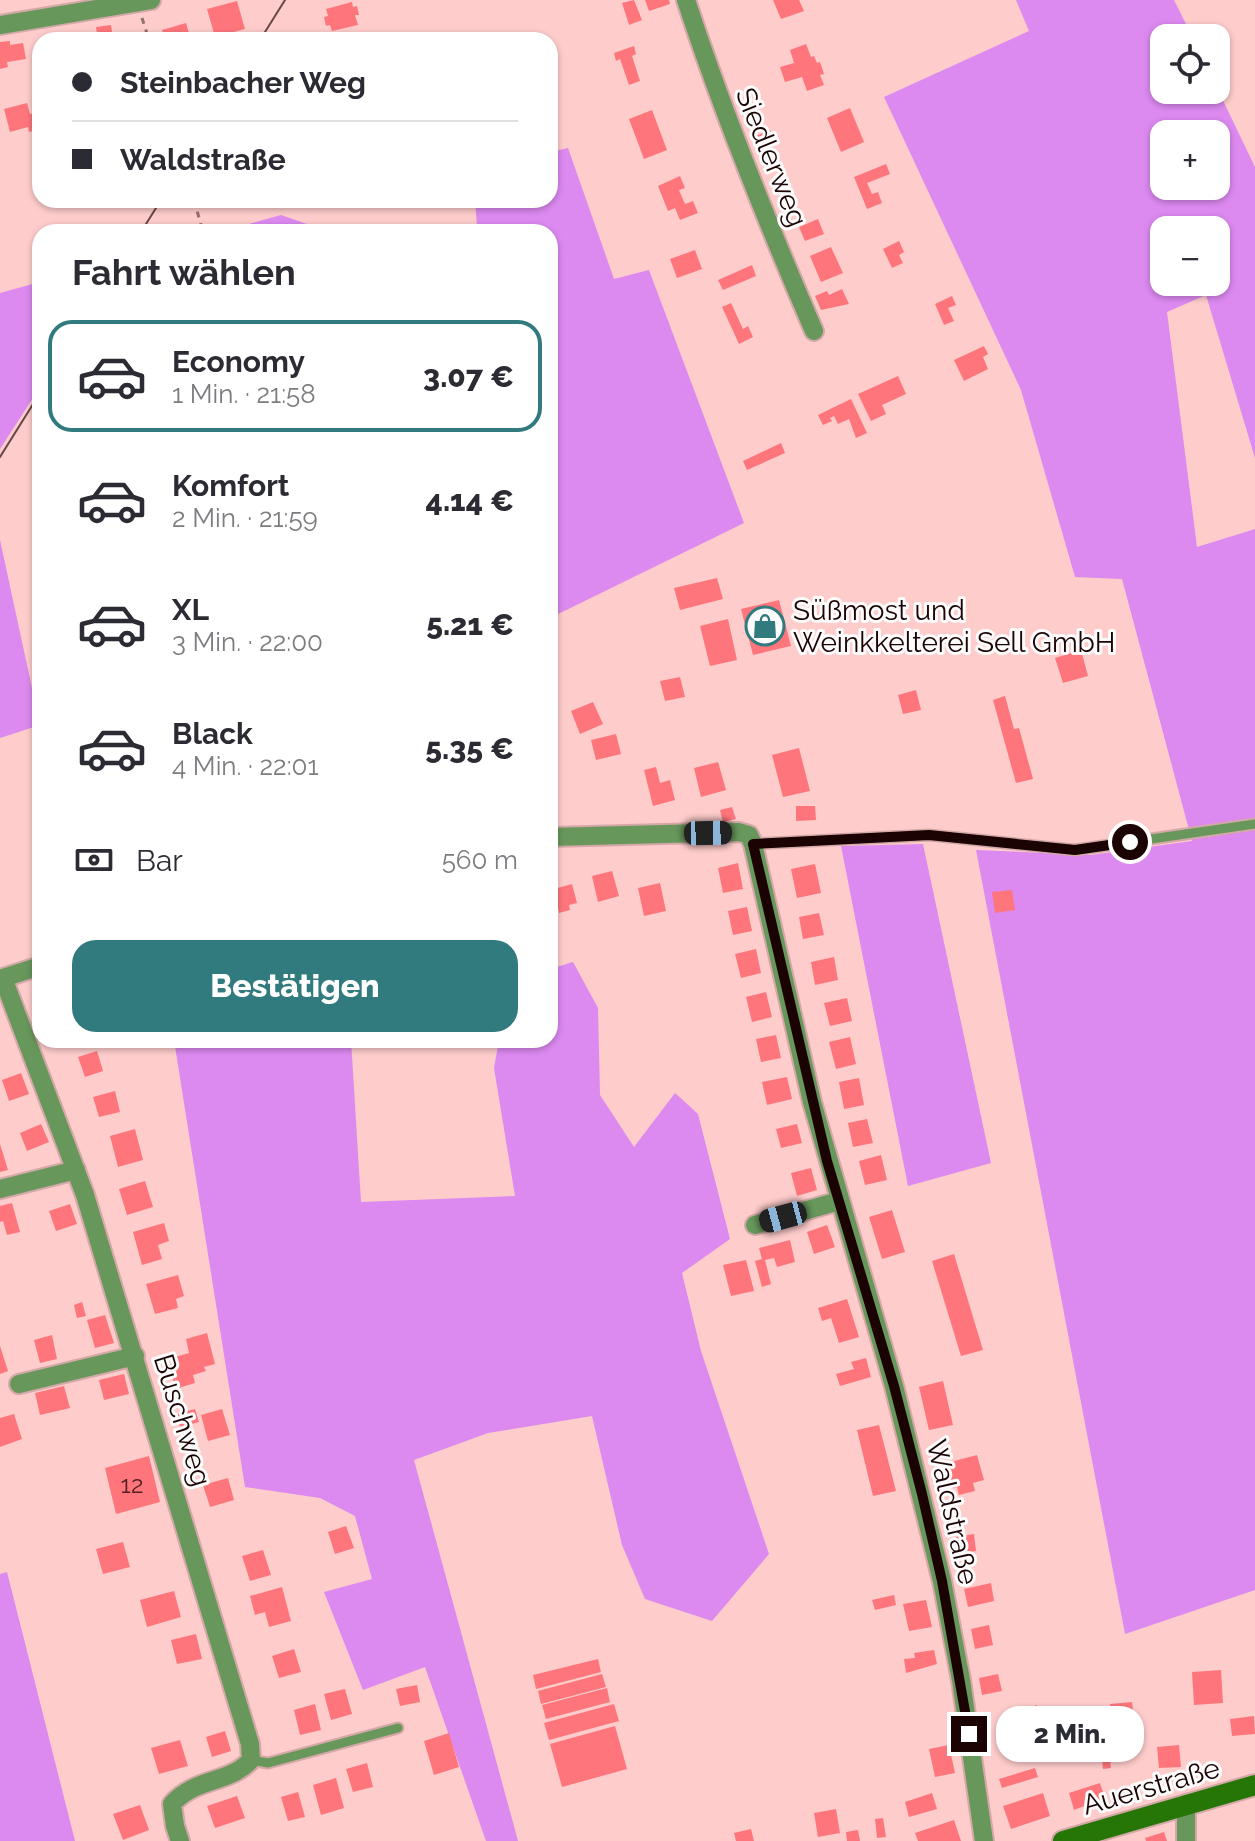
<!DOCTYPE html>
<html lang="de">
<head>
<meta charset="utf-8">
<style>
  body { margin:0; font-family:Raleway,sans-serif; background:#f7f7f7; color:#2b2b33; height:100vh; display:flex; flex-direction:column; font-size:30px; white-space:nowrap }
  * { box-sizing:border-box; margin:0 }
  p { font-size:26px; color:#7c7c81 }
  .icon { flex:none; width:44px; height:44px; fill:none; stroke:currentColor; stroke-width:2; stroke-linecap:round; stroke-linejoin:round }
  .map { position:relative; flex:1; overflow:hidden }
  .details { position:absolute; left:32px; top:224px; width:526px; height:824px; display:flex; flex-direction:column; background:#fff; border-radius:24px; box-shadow:0 2px 6px #0004 }
  .details>* { flex:none }
  .guide { position:absolute; left:32px; top:32px; width:526px; height:176px; border-radius:24px; box-shadow:0 2px 6px #0004; display:grid; align-content:center; height:176px; padding:0 40px; background:#fff }
  .controls { position:absolute; left:1150px; top:24px; display:grid; gap:16px }
  .controls a { display:grid; place-items:center; width:80px; height:80px; border-radius:16px; background:#fff; box-shadow:0 2px 6px #0004; font-size:40px }
  .end { position:absolute; width:36px; height:36px; margin:-18px; border:10px solid #1b0304; background:#fff; box-shadow:0 0 0 4px #fff }
  .from { border-radius:50% }
  .bubble { position:absolute; height:56px; border-radius:24px; background:#fff; box-shadow:0 2px 6px #0004; font-size:26px; font-weight:800; line-height:56px; text-align:center }
  .car { position:absolute; width:24px; height:48px; margin:-24px -12px; border-radius:10px; box-shadow:0 0 6px 2px #0007; background:linear-gradient(#222 24%,#8ab4d8 0 40%,#222 0 76%,#8ab4d8 0 86%,#222 0) }
  .guide b { display:flex; align-items:center; gap:28px; height:76px; font-size:30px }
  .guide b+b { border-top:2px solid #e1e1e2 }
  .guide i { width:20px; height:20px; background:#2b2b33 }
  ul { padding:0; list-style:none }
  li { display:flex; align-items:center; gap:24px; height:112px; margin:0 16px 12px; padding:0 24px; border:4px solid transparent; border-radius:24px }
  li div { flex:1 }
  li b { display:block; font-size:30px }
  li em { font-style:normal; font-weight:800 }
  li.current { border-color:#317a7e }
  li>.icon { width:72px; height:72px; stroke-width:1.5 }
  h2 { padding:0 40px; font-size:36px; line-height:96px }
  .pay { display:flex; align-items:center; gap:20px; height:88px; padding:0 40px; font-size:30px }
  .pay p { margin-inline-start:auto }
  .button { display:flex; gap:16px; margin-top:auto; padding:16px 40px }
  .button a { flex:1; height:92px; border-radius:24px; background:#317a7e; color:#fff; font-size:32px; font-weight:800; line-height:92px; text-align:center }
  .map>svg:first-child { display:block }
  .green { fill:#dc89f0; fill-rule:evenodd }
  .building { fill:#fe767c }
  .lines { fill:none; stroke-linecap:round; stroke-linejoin:round }
  .lane-casing { stroke:#d4a8a7; stroke-width:13 }
  .street-casing { stroke:#d4a8a7; stroke-width:22 }
  .secondary-casing { stroke:#d4a8a7; stroke-width:24 }
  .path { stroke:#946f6f; stroke-width:3; stroke-dasharray:6 6; stroke-linecap:butt }
  .lane { stroke:#67975b; stroke-width:9 }
  .street { stroke:#67975b; stroke-width:18 }
  .secondary { stroke:#267507; stroke-width:20 }
  .tram { stroke:#684848; stroke-width:2 }
  .route { stroke:#1b0304; stroke-width:10 }
  .labels { text-anchor:middle; stroke-width:6; stroke-linejoin:round; paint-order:stroke }
  .number-label { font-size:24px; fill:#542022 }
  .street-label { font-size:28px; fill:#1b0304; stroke:#fbfbfb }
  .poi-label { font-size:28px; fill:#1b0304; stroke:#fbfbfb; text-anchor:start }
</style>
</head>
<body>
<div class="map">
<svg width="1255" height="1841" viewBox="0 0 1255 1841">
  <rect width="100%" height="100%" fill="#fdcccb"/>
  <!-- green -->
  <path class="green" d="M1016 0H1174L1193 38H1164V90H1216V86L1255 167V458L1206 295 1167 312 1197 547 1255 529V1590L1125 1634 976 850 1091 855 1192 841 1122 579 1075 577 1021 390 884 97 1029 31ZM1164 134H1216V186H1164ZM1164 230H1216V282H1164Z
    M568 148 614 279 649 270 744 523 550 618V232H455L477 226 475 200H550V152Z
    M281 215 330 232H220Z
    M40 282V387L0 449V293Z
    M0 540 40 725 0 738Z
    M923 844 991 1163 908 1186 841 846Z
    M573 962 598 1008 600 1095 634 1147 675 1093 698 1114 730 1239 682 1273 701 1351 769 1554 712 1621 645 1599 622 1545 592 1416 488 1433 414 1460 518 1841H486L425 1667 363 1690 324 1592 372 1579 355 1516 320 1498 245 1487 174 1040H351L361 1202 515 1196 494 1068 499 1040H550V969Z
    M7 1572 75 1841H0V1574Z"/>
  <!-- building -->
  <path class="building" d="M634 0 642 20 629 25 622 3Z
    M645 0H669L670 4 649 11Z
    M773 0H799L804 11 781 19Z
    M237 1 245 29 215 37 207 9Z
    M352 2 353 7 357 6 359 15H355L358 25 332 31 330 25 326 26 324 17 328 16 326 9Z
    M186 23 191 40H165L162 30Z
    M111 25 113 39 98 40 96 27Z
    M80 33 81 40H46V38Z
    M10 41V45L23 43 26 59 7 62 8 67 0 69V42Z
    M806 44 811 57 814 56 817 63 820 62 824 74 820 75 824 85 807 91 802 77 785 82 780 67 794 63 790 50Z
    M634 46 636 54 632 56 640 81 629 85 620 59 616 61 614 53Z
    M27 103 30 114 35 113 40 129 29 132 28 127 10 132 4 109Z
    M850 108 864 142 841 152 827 118Z
    M652 110 667 150 644 159 629 119Z
    M770 130 776 144 759 151 753 137Z
    M886 164 890 174 867 183 872 194 878 192 882 203 867 209 854 177Z
    M680 176 685 188 679 190 685 204 693 201 698 213 680 220 675 208 668 211 658 186Z
    M818 219 824 234 805 241 799 227Z
    M899 241 904 252 899 255 903 263 892 268 883 249Z
    M831 247 843 273 821 282 810 256Z
    M695 250 702 269 677 278 670 259Z
    M752 265 756 276 723 290 718 280Z
    M842 289 849 304 821 310 815 296 827 291 829 295Z
    M952 296 956 305 948 308 954 321 944 325 935 304Z
    M731 303 743 329 748 326 753 337 739 344 722 307Z
    M984 346 988 354 983 357 988 369 964 381 954 360Z
    M898 376 906 394 882 405 886 414 871 421 858 394Z
    M851 399 867 433 856 438 849 419 838 424 834 416 830 418 832 421 823 425 818 415Z
    M781 443 785 453 747 470 743 461Z
    M717 578 723 599 680 610 674 588Z
    M779 600 791 646 753 655 741 609Z
    M728 619 737 660 710 666 700 626Z
    M1081 650 1088 676 1063 683 1055 658Z
    M680 677 685 697 665 701 660 681Z
    M916 690 921 710 903 714 898 695Z
    M1005 696 1014 729 1019 728 1033 779 1016 783 993 700Z
    M593 702 603 724 580 734 571 711Z
    M616 734 621 754 596 760 591 740Z
    M799 748 810 791 783 797 772 755Z
    M718 762 726 790 701 797 694 768Z
    M656 767 660 783 670 780 675 800 653 806 644 770Z
    M796 806H815L816 820 796 821Z
    M732 807 736 819 723 822 720 810Z
    M738 863 743 889 723 893 718 868Z
    M815 864 821 893 797 898 791 869Z
    M612 871 619 896 598 902 592 876Z
    M660 883 666 911 644 916 638 888Z
    M572 884 577 903 569 905 570 910 559 913 558 908 550 910V890Z
    M1012 890 1015 910 995 913 992 892Z
    M747 907 752 931 733 935 728 911Z
    M819 913 824 935 803 939 799 917Z
    M756 949 761 973 741 978 735 954Z
    M834 957 838 980 815 985 811 962Z
    M766 992 772 1017 752 1022 746 997Z
    M847 998 852 1021 830 1026 824 1003Z
    M776 1035 781 1058 761 1062 756 1039Z
    M850 1037 856 1064 836 1069 829 1042Z
    M97 1051 103 1071 85 1077 78 1057Z
    M21 1073 29 1094 9 1101 2 1080Z
    M787 1077 792 1099 767 1105 762 1082Z
    M859 1078 864 1105 844 1109 839 1082Z
    M115 1091 120 1112 99 1117 93 1097Z
    M867 1119 873 1143 853 1147 848 1123Z
    M41 1124 49 1142 27 1151 20 1133Z
    M797 1124 802 1143 781 1148 776 1129Z
    M135 1129 143 1160 118 1167 110 1136Z
    M0 1144 8 1170 0 1172Z
    M881 1155 887 1180 865 1185 859 1161Z
    M811 1168 817 1190 797 1196 791 1173Z
    M145 1181 153 1207 127 1215 119 1189Z
    M12 1203 20 1232 7 1235 3 1221 0 1222V1206Z
    M70 1204 77 1224 56 1231 49 1211Z
    M892 1210 905 1252 882 1259 869 1217Z
    M164 1223 169 1241 158 1245 162 1259 142 1265 133 1232Z
    M827 1225 835 1247 814 1254 807 1232Z
    M790 1240 795 1262 777 1267 774 1258 765 1260 771 1284 762 1287 755 1261 762 1259 759 1248Z
    M954 1254 983 1350 961 1356 932 1261Z
    M746 1260 754 1291 731 1296 723 1265Z
    M178 1275 184 1296 176 1299 178 1308 155 1314 146 1284Z
    M847 1299 859 1337 839 1343 831 1318 822 1321 818 1308Z
    M82 1302 86 1316 77 1318 74 1305Z
    M105 1315 114 1343 95 1348 87 1320Z
    M207 1333 215 1364 204 1367 206 1371 193 1375 195 1383 175 1389 170 1365 175 1357 189 1353 186 1339Z
    M52 1335 57 1359 40 1363 34 1340Z
    M0 1346 8 1371 0 1374Z
    M866 1358 871 1377 840 1386 836 1374 854 1369 851 1362Z
    M124 1374 129 1394 104 1400 99 1380Z
    M943 1381 953 1425 929 1430 919 1387Z
    M64 1386 70 1408 40 1415 35 1393Z
    M195 1409 199 1422 180 1427 176 1414Z
    M222 1409 230 1435 208 1441 201 1415Z
    M14 1414 22 1439 0 1447V1418Z
    M879 1425 896 1491 873 1496 857 1430Z
    M977 1455 984 1480 973 1483 975 1491 959 1495 957 1487 949 1489 943 1464Z
    M149 1456 160 1502 116 1514 105 1468Z
    M228 1478 234 1500 210 1507 203 1485Z
    M346 1526 354 1548 335 1554 328 1532Z
    M974 1534 976 1551 957 1555 955 1537Z
    M123 1542 130 1567 103 1574 96 1549Z
    M263 1550 271 1575 250 1581 242 1556Z
    M991 1583 994 1601 968 1607 964 1589Z
    M282 1587 291 1621 269 1627 265 1612 255 1615 250 1596Z
    M174 1591 181 1617 147 1627 140 1600Z
    M894 1595 896 1605 875 1610 872 1600Z
    M926 1600 932 1627 909 1631 903 1604Z
    M989 1625 993 1645 975 1649 971 1629Z
    M196 1634 202 1659 177 1664 171 1640Z
    M294 1649 301 1672 279 1678 272 1656Z
    M934 1650 937 1664 906 1673 904 1659 915 1658 914 1653Z
    M598 1659 601 1672 536 1689 533 1675Z
    M1221 1670 1223 1703 1194 1705 1192 1672Z
    M602 1674 606 1687 541 1704 538 1691Z
    M998 1674 1002 1691 982 1695 979 1678Z
    M417 1685 420 1702 400 1706 396 1689Z
    M607 1688 610 1702 546 1719 542 1705Z
    M345 1689 352 1714 331 1720 324 1694Z
    M1132 1702 1135 1728 1112 1730 1110 1704Z
    M315 1704 321 1730 300 1735 294 1710Z
    M614 1704 619 1721 549 1740 544 1723Z
    M1037 1705 1046 1734 1027 1740 1018 1711Z
    M1254 1716 1255 1734 1232 1736 1230 1719Z
    M1089 1723 1093 1736 1064 1744 1060 1732Z
    M615 1726 627 1769 562 1787 550 1744Z
    M225 1731 231 1751 212 1757 206 1737Z
    M449 1733 459 1767 434 1775 424 1741Z
    M1100 1739H1108L1111 1768 1103 1769Z
    M180 1740 188 1766 159 1774 151 1748Z
    M949 1745 955 1773 935 1777 929 1749Z
    M1179 1745 1181 1767 1159 1768 1157 1747Z
    M367 1763 373 1787 353 1792 346 1769Z
    M1035 1768 1038 1777 1002 1788 999 1779Z
    M336 1778 344 1808 321 1815 313 1785Z
    M1100 1783 1105 1798 1074 1810 1069 1793Z
    M298 1792 305 1817 288 1821 281 1797Z
    M932 1793 937 1809 909 1817 905 1802Z
    M1043 1793 1050 1816 1011 1829 1003 1806Z
    M237 1796 245 1818 215 1828 207 1806Z
    M140 1805 149 1830 123 1840 113 1814Z
    M836 1809 840 1833 818 1837 814 1813Z
    M883 1818 886 1837 877 1838 875 1819Z
    M954 1820 961 1841H918L915 1833Z
    M751 1829 754 1841H736L734 1833Z
    M858 1830 860 1841H847L846 1832Z
    M1164 1832 1167 1841H1146L1145 1838Z"/>
  <g class="lines">
    <defs>
      <path id="lane" d="M753 844 929 835 1075 850 1255 824
        M251 1760 268 1763 398 1728"/>
      <path id="street" d="M686 0C723 113 767 222 814 331
        M0 25 151 0
        M550 837 739 832 749 835 753 844 812 1102 894 1386 942 1581 961 1680 984 1841
        M3 978 85 1195 250 1744 251 1760C229 1784 196 1777 172 1804L175 1826 180 1841
        M0 979 40 966
        M0 1189 76 1170
        M755 1225 839 1201
        M19 1384 135 1356
        M1186 1841V1804"/>
      <path id="secondary" d="M1063 1841 1255 1785"/>
    </defs>
    <!-- lane casing -->
    <use href="#lane" class="lane-casing"/>
    <!-- street casing -->
    <use href="#street" class="street-casing"/>
    <!-- secondary casing -->
    <use href="#secondary" class="secondary-casing"/>
    <!-- path -->
    <path class="path" d="M142 18 149 40
      M194 200 203 232"/>
    <!-- lane -->
    <use href="#lane" class="lane"/>
    <!-- street -->
    <use href="#street" class="street"/>
    <!-- secondary -->
    <use href="#secondary" class="secondary"/>
    <!-- tram -->
    <path class="tram" d="M260 40 285 0
      M141 232 161 200
      M0 457 40 393"/>
  </g>
  <g class="lines">
    <!-- route -->
    <path class="route" d="M969 1734 942 1581 922 1494 894 1386 827 1161 753 844 929 835 1075 850 1130 842"/>
  </g>
  <!-- icons -->
  <defs>
    <symbol id="shop-ring" viewBox="-11 -11 22 22"><circle r="9.5" fill="#fbfbfb" stroke="#317a7e" stroke-width="1.5"/><path d="M-5-2.5h2.3a2.7 3.5 0 0 1 5.4 0H5L5.5 6h-11ZM-1.5-2.5h3a1.5 2.3 0 0 0-3 0Z" fill="#317a7e"/></symbol>
  </defs>
  <g fill-rule="evenodd">
    <use href="#shop-ring" x="743" y="604" width="44" height="44"/>
  </g>
  <g class="labels">
    <!-- number labels -->
    <g class="number-label">
      <text x="132" y="1493">12</text>
    </g>
    <!-- street labels -->
    <g class="street-label">
      <text transform="translate(772 157) rotate(68)" y="10">Siedlerweg</text>
      <text transform="translate(183 1420) rotate(73)" y="10">Buschweg</text>
      <text transform="translate(953 1512) rotate(77)" y="10">Waldstraße</text>
      <text transform="translate(1151 1786) rotate(-16)" y="10">Auerstraße</text>
    </g>
    <!-- poi labels -->
    <g class="poi-label">
      <text x="793" y="620">Süßmost und<tspan x="793" dy="32">Weinkkelterei Sell GmbH</tspan></text>
    </g>
  </g>
</svg>
<div class="controls">
<a><svg class="icon" aria-label="locate" viewBox="0 0 24 24"><circle cx="12" cy="12" r="6"/><path d="M12 2v4M12 18v4M2 12h4M18 12h4"/></svg></a>
<a>+</a>
<a>−</a>
</div>
<i class="end from" style="left:1130px;top:842px"></i>
<i class="end" style="left:969px;top:1734px"></i>
<div class="bubble" style="left:996px;top:1706px;width:148px">2 Min.</div>
<i class="car" style="left:708px;top:833px;rotate:89deg"></i>
<i class="car" style="left:783px;top:1217px;rotate:255deg"></i>
<div class="guide">
<b><i class="from"></i>Steinbacher Weg</b>
<b><i></i>Waldstraße</b>
</div>
<section class="details">
<h2>Fahrt wählen</h2>
<ul>
<li class="current"><svg class="icon" aria-label="car" viewBox="0 0 24 24"><path d="M5 17H2v-5l4-1 3-4h7l3 4 3 1v5h-3M9 17h6M6 11h13"/><circle cx="7" cy="17" r="2"/><circle cx="17" cy="17" r="2"/></svg><div><b>Economy</b><p>1 Min. · 21:58</p></div><em>3.07 €</em></li>
<li><svg class="icon" aria-label="car" viewBox="0 0 24 24"><path d="M5 17H2v-5l4-1 3-4h7l3 4 3 1v5h-3M9 17h6M6 11h13"/><circle cx="7" cy="17" r="2"/><circle cx="17" cy="17" r="2"/></svg><div><b>Komfort</b><p>2 Min. · 21:59</p></div><em>4.14 €</em></li>
<li><svg class="icon" aria-label="car" viewBox="0 0 24 24"><path d="M5 17H2v-5l4-1 3-4h7l3 4 3 1v5h-3M9 17h6M6 11h13"/><circle cx="7" cy="17" r="2"/><circle cx="17" cy="17" r="2"/></svg><div><b>XL</b><p>3 Min. · 22:00</p></div><em>5.21 €</em></li>
<li><svg class="icon" aria-label="car" viewBox="0 0 24 24"><path d="M5 17H2v-5l4-1 3-4h7l3 4 3 1v5h-3M9 17h6M6 11h13"/><circle cx="7" cy="17" r="2"/><circle cx="17" cy="17" r="2"/></svg><div><b>Black</b><p>4 Min. · 22:01</p></div><em>5.35 €</em></li>
</ul>
<div class="pay"><svg class="icon" aria-label="cash" viewBox="0 0 24 24"><path d="M3 7h18v10H3z"/><circle cx="12" cy="12" r="2"/></svg>Bar<p>560 m</p></div>
<div class="button"><a>Bestätigen</a></div>
</section>
</div>
</body>
</html>
